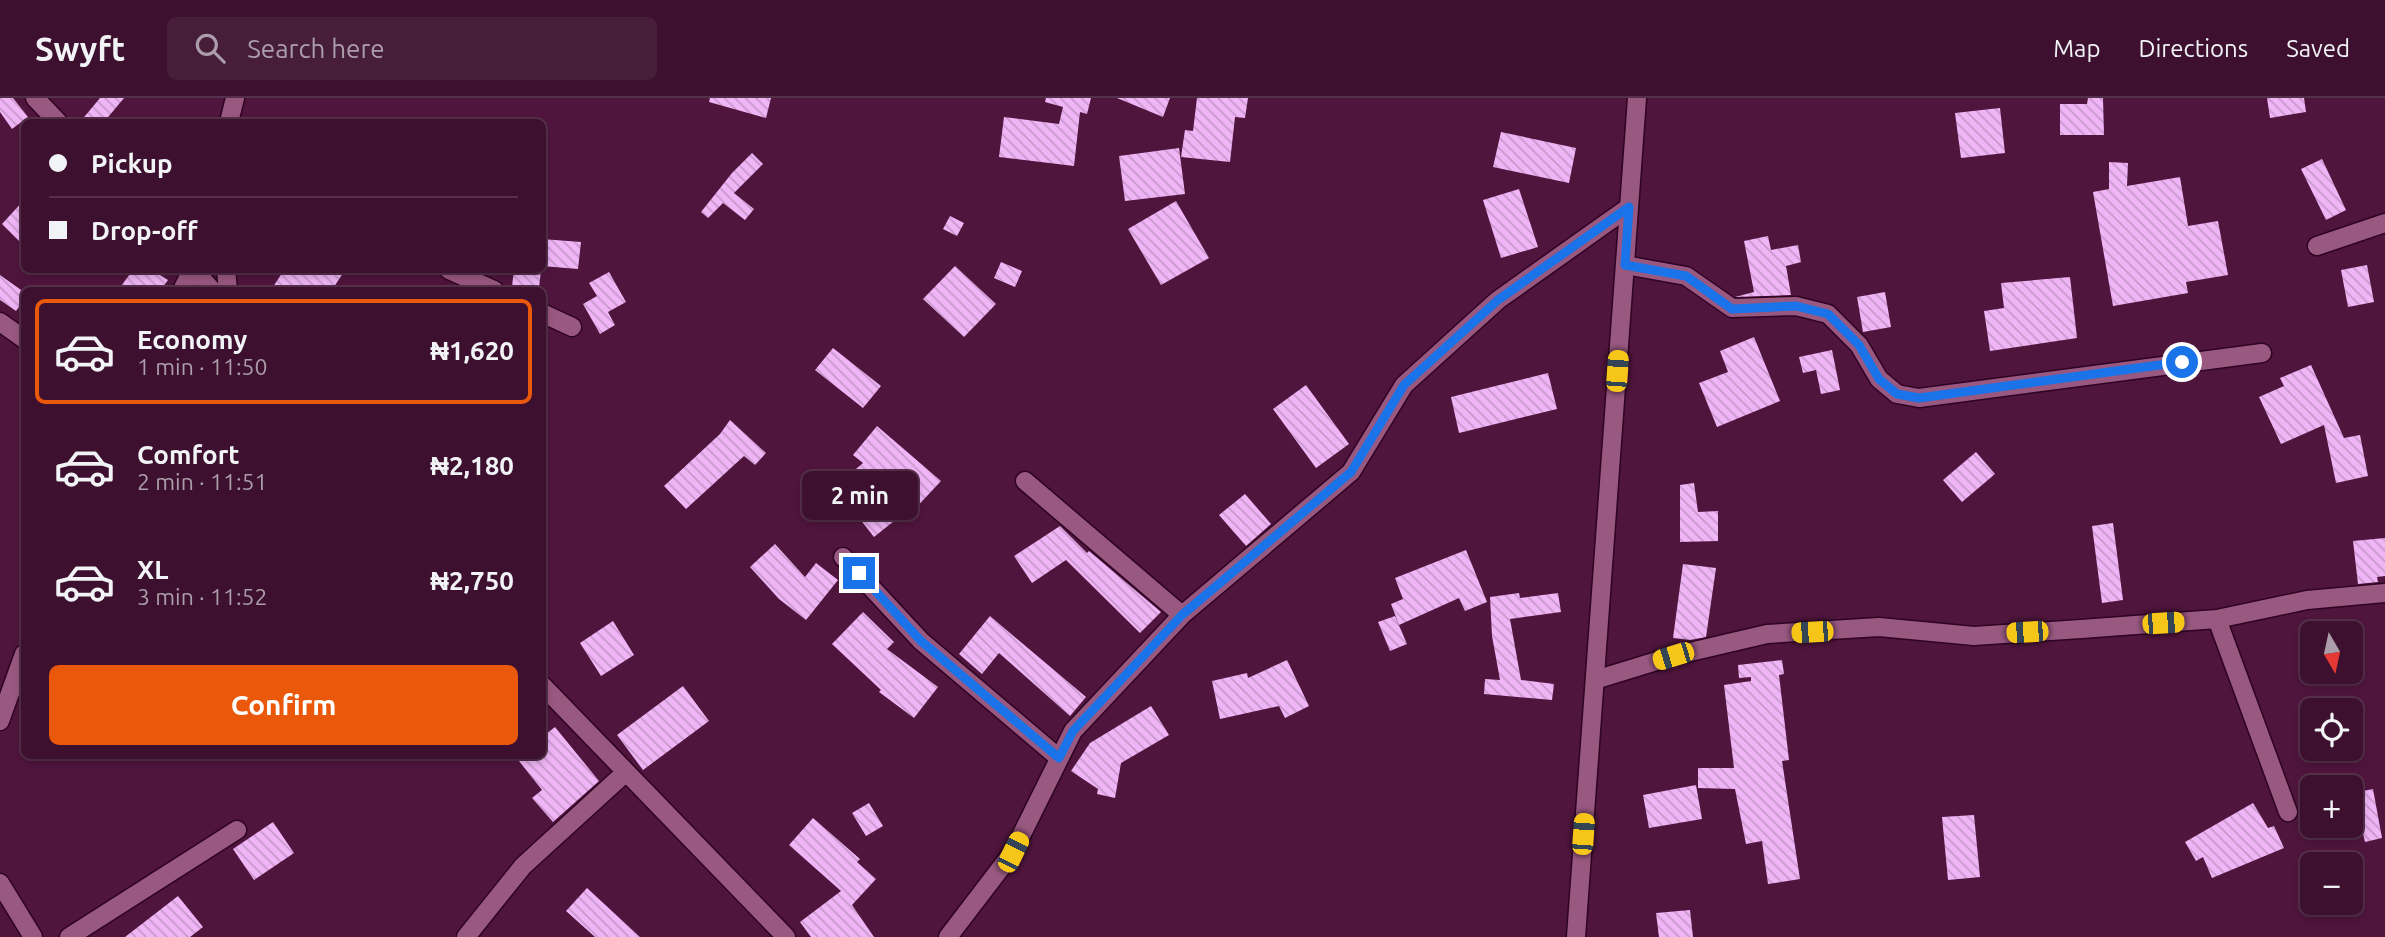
<!DOCTYPE html>
<html lang="en">
<head>
<meta charset="utf-8">
<style>
  body { margin:0; font-family:Ubuntu,sans-serif; background:#471e3a; color:#f1f3f6; height:100vh; display:flex; flex-direction:column; font-size:26px; white-space:nowrap }
  * { box-sizing:border-box; margin:0 }
  p { font-size:23px; color:#ac9daa }
  .icon { flex:none; width:38px; height:38px; fill:none; stroke:currentColor; stroke-width:2; stroke-linecap:round; stroke-linejoin:round }
  .map { position:relative; flex:1; overflow:hidden }
  .sheet { position:absolute; left:21px; top:189px; width:525px; height:472px; display:flex; flex-direction:column; background:#3c102e; border-radius:10px; box-shadow:0 4px 10px #0003,0 0 0 2px #55304a }
  .sheet>* { flex:none }
  .hud { position:absolute; left:21px; top:21px; width:525px; height:154px; border-radius:10px; box-shadow:0 4px 10px #0003,0 0 0 2px #55304a; display:grid; align-content:center; height:154px; padding:0 28px; background:#3c102e }
  .needle { width:46px; rotate:171deg }
  .tools { position:absolute; left:2300px; top:523px; display:grid; gap:14px }
  .tools a { display:grid; place-items:center; width:63px; height:63px; border-radius:10px; background:#3c102e; box-shadow:0 4px 10px #0003,0 0 0 2px #55304a; font-size:35px }
  .end { position:absolute; width:32px; height:32px; margin:-16px; border:9px solid #1a73e8; background:#fff; box-shadow:0 0 0 4px #fff }
  .from { border-radius:50% }
  .bubble { position:absolute; height:49px; border-radius:10px; background:#3c102e; box-shadow:0 4px 10px #0003,0 0 0 2px #55304a; font-size:23px; font-weight:700; line-height:49px; text-align:center }
  .car { position:absolute; width:21px; height:42px; margin:-21px -10px; border-radius:9px; box-shadow:0 0 5px 2px #0007; background:linear-gradient(#f5c518 24%,#345 0 40%,#f5c518 0 76%,#345 0 86%,#f5c518 0) }
  .hud b { display:flex; align-items:center; gap:24px; height:66px; font-size:26px }
  .hud b+b { border-top:2px solid #55304a }
  .hud i { width:18px; height:18px; background:#f1f3f6 }
  ul { padding:12px 0 0; list-style:none }
  li { display:flex; align-items:center; gap:21px; height:105px; margin:0 14px 10px; padding:0 14px; border:4px solid transparent; border-radius:10px }
  li div { flex:1 }
  li b { display:block; font-size:26px }
  li em { font-style:normal; font-weight:700 }
  li.selected { border-color:#ea580c }
  li>.icon { width:63px; height:63px; stroke-width:1.5 }
  .cta { display:flex; gap:14px; margin-top:auto; padding:14px 28px }
  .cta a { flex:1; height:80px; border-radius:10px; background:#ea580c; color:#fff; font-size:28px; font-weight:700; line-height:80px; text-align:center }
  header { display:flex; align-items:center; gap:42px; box-sizing:border-box; height:98px; padding:0 35px; background:#3c102e; border-bottom:2px solid #55304a }
  header strong { font-size:33px }
  nav { display:flex; gap:38px; margin-inline-start:auto; font-size:24px }
  .search { width:490px; height:63px; background:#471e3a; display:flex; align-items:center; gap:18px; box-sizing:border-box; padding:0 24px; border-radius:10px; color:#ac9daa; font-size:26px }
  .map>svg:first-child { display:block }
  .building { fill:url(#building-back-hatch) }
  .lines { fill:none; stroke-linecap:round; stroke-linejoin:round }
  .street-casing { stroke:#2f0322; stroke-width:21 }
  .secondary-casing { stroke:#2f0322; stroke-width:21 }
  .street { stroke:#995880; stroke-width:18 }
  .secondary { stroke:#995880; stroke-width:18 }
  .route { stroke:#1a73e8; stroke-width:9 }
</style>
</head>
<body>
<header>
<strong>Swyft</strong>
<div class="search"><svg class="icon" aria-label="search" viewBox="0 0 24 24"><circle cx="10" cy="10" r="6"/><path d="M15 15l6 6"/></svg>Search here</div>
<nav><a>Map</a><a>Directions</a><a>Saved</a></nav>
</header>
<div class="map">
<svg width="2385" height="839" viewBox="0 0 2385 839">
  <defs>
    <pattern id="building-back-hatch" width="6" height="6" patternUnits="userSpaceOnUse" patternTransform="scale(1.75)"><rect width="6" height="6" fill="#f0b5f7"/><path d="M-1 5l2 2M0 0l6 6M5-1l2 2" fill="none" stroke="#c798cb"/></pattern>
  </defs>
  <rect width="100%" height="100%" fill="#50153d"/>
  <!-- building -->
  <path class="building" d="M0 0H13L28 19 12 31 0 14Z
    M100 0H124L104 24H80Z
    M710 0H771L766 20 709 4Z
    M1046 0H1091L1087 16 1080 14 1074 68 999 59 1004 19 1059 26 1063 9 1045 4Z
    M1117 0H1170L1163 19Z
    M1197 0H1248L1245 20 1235 19 1230 64 1181 59 1185 32 1193 33Z
    M2088 0H2103L2104 37H2060V6H2087Z
    M2267 0H2304L2306 14 2270 20Z
    M2000 10 2005 55 1961 60 1955 15Z
    M1501 34 1576 50 1569 85 1493 69Z
    M1179 50 1185 96 1125 103 1119 58Z
    M752 55 763 66 734 95 754 111 745 122 723 105 708 120 701 114 732 75Z
    M2322 61 2346 112 2326 122 2301 71Z
    M2109 64 2128 65 2127 88 2180 79 2188 128 2218 123 2228 177 2186 184 2188 195 2113 208 2093 94 2109 91Z
    M1519 91 1538 149 1501 160 1483 102Z
    M24 102V148L2 126Z
    M1176 103 1209 160 1161 187 1128 131Z
    M950 118 964 125 957 138 943 131Z
    M1768 138 1771 152 1798 147 1801 164 1786 168 1791 197 1735 199 1754 194 1744 143Z
    M542 141 581 144 578 171 542 168Z
    M1001 164 1022 173 1015 189 994 180Z
    M2367 167 2374 204 2348 209 2341 172Z
    M955 168 996 206 964 239 923 201Z
    M133 172H152L168 182 161 192H118Z
    M284 172H345L332 192H271Z
    M514 172H541L539 190 512 188Z
    M609 174 626 204 608 214 615 227 600 236 583 206 597 198 589 185Z
    M0 177 24 194V202L16 213 0 202Z
    M2070 179 2077 240 1990 253 1984 213 2004 210 2001 185Z
    M1885 194 1891 229 1863 234 1857 199Z
    M1754 239 1780 303 1717 329 1699 285 1728 274 1720 253Z
    M833 250 881 288 863 310 815 272Z
    M1832 252 1840 292 1821 296 1816 272 1803 275 1799 259Z
    M2311 267 2344 340 2360 337 2368 378 2336 385 2324 327 2281 346 2259 299 2284 288 2280 280Z
    M1548 275 1557 311 1459 335 1451 299Z
    M1306 287 1349 346 1316 370 1273 311Z
    M730 322 766 355 755 367 744 358 686 411 664 388 720 336Z
    M877 328 941 383 912 414 909 411 874 439 835 389 863 365 853 357Z
    M1976 354 1995 376 1962 404 1943 382Z
    M1694 385 1698 414 1718 413V443L1680 444V387Z
    M1245 396 1271 426 1246 448 1219 417Z
    M2113 425 2123 502 2102 505 2092 428Z
    M1060 428 1087 455 1089 453 1161 514 1140 535 1066 462 1032 485 1014 458Z
    M2385 440V478L2377 479 2378 484 2358 486 2353 443Z
    M775 446 805 479 816 465 838 482 806 522 779 501 750 469Z
    M1466 452 1487 504 1465 513 1459 500 1399 527 1391 506 1403 501 1395 480Z
    M1683 466 1716 470 1706 539 1690 542 1673 540Z
    M1519 495 1520 500 1558 495 1561 514 1510 521 1521 582 1554 586 1552 602 1484 596 1485 581 1500 582 1492 538 1490 499Z
    M863 514 894 544 887 551 938 589 914 620 879 594 881 592 832 546Z
    M990 518 1086 599 1070 618 999 555 982 576 959 556Z
    M1395 518 1407 546 1390 553 1378 524Z
    M613 523 634 557 601 578 580 545Z
    M1287 562 1309 608 1285 620 1279 608 1220 621 1212 583 1247 575 1248 580Z
    M1782 562 1784 576 1779 577 1789 662 1782 663 1800 781 1768 786 1762 743 1746 746 1735 691 1698 690V670H1734L1724 587 1751 583V579L1739 580 1738 567Z
    M683 588 709 623 643 672 617 637Z
    M1151 608 1169 637 1121 665 1115 700 1097 696 1098 691 1071 673 1090 645Z
    M555 629 599 683 553 724 532 700 542 692 515 658H542V639Z
    M1696 687 1702 721 1649 730 1643 697Z
    M2373 691 2382 740 2365 744 2353 695Z
    M869 705 883 728 866 738 852 715Z
    M2253 705 2268 730 2274 728 2284 750 2212 780 2203 759 2196 763 2185 744Z
    M1974 717 1980 779 1948 782 1942 719Z
    M813 720 860 761 857 764 876 781 852 807 874 839H811L800 824 841 793 789 747Z
    M273 724 294 755 254 782 233 751Z
    M587 790 640 839H595L566 813Z
    M178 798 203 829 190 839H125Z
    M1690 812 1693 839H1659L1656 815Z"/>
  <g class="lines">
    <defs>
      <path id="street" d="M35 0 58 24
        M229 24 235 0
        M2317 148 2385 125
        M1625 167 1686 178 1732 210 1796 208 1828 216 1859 247 1879 281 1897 296 1919 300 2262 255
        M194 172 212 192
        M226 172 228 192
        M449 172 494 192
        M182 192 192 172
        M542 215 572 229
        M0 224 24 241
        M1025 383 1182 517
        M843 459 921 543 1059 660
        M2217 521 2288 714
        M1595 582 1673 558 1767 536 1879 529 1974 538 2081 531 2217 521 2307 502 2385 495
        M542 587 786 839
        M0 623 24 556
        M0 785 33 839
        M69 839 237 732
        M466 839 523 768 626 674
        M948 839 1013 754 1073 633 1182 517 1351 374 1404 287 1498 202 1629 109"/>
      <path id="secondary" d="M1576 839 1637 0"/>
    </defs>
    <!-- street casing -->
    <use href="#street" class="street-casing"/>
    <!-- secondary casing -->
    <use href="#secondary" class="secondary-casing"/>
    <!-- street -->
    <use href="#street" class="street"/>
    <!-- secondary -->
    <use href="#secondary" class="secondary"/>
  </g>
  <g class="lines">
    <!-- route -->
    <path class="route" d="M859 475 921 543 1059 660 1073 633 1182 517 1351 374 1404 287 1498 202 1629 109 1625 167 1686 178 1732 211 1796 208 1828 216 1859 247 1879 281 1897 296 1919 300 2182 264"/>
  </g>
</svg>
<div class="tools">
<a><svg class="needle" viewBox="-14 -14 28 28"><path d="M0-13l5 13h-10z" fill="#e53935"/><path d="M0 13l5-13h-10z" fill="#ac9daa"/></svg></a>
<a><svg class="icon" aria-label="locate" viewBox="0 0 24 24"><circle cx="12" cy="12" r="6"/><path d="M12 2v4M12 18v4M2 12h4M18 12h4"/></svg></a>
<a>+</a>
<a>−</a>
</div>
<i class="end from" style="left:2182px;top:264px"></i>
<i class="end" style="left:859px;top:475px"></i>
<div class="bubble" style="left:802px;top:373px;width:116px">2 min</div>
<i class="car" style="left:1617px;top:273px;rotate:4deg"></i>
<i class="car" style="left:2163px;top:525px;rotate:86deg"></i>
<i class="car" style="left:1812px;top:534px;rotate:267deg"></i>
<i class="car" style="left:2027px;top:534px;rotate:267deg"></i>
<i class="car" style="left:1673px;top:558px;rotate:253deg"></i>
<i class="car" style="left:1583px;top:736px;rotate:4deg"></i>
<i class="car" style="left:1013px;top:754px;rotate:26deg"></i>
<div class="hud">
<b><i class="from"></i>Pickup</b>
<b><i></i>Drop-off</b>
</div>
<section class="sheet">
<ul>
<li class="selected"><svg class="icon" aria-label="car" viewBox="0 0 24 24"><path d="M5 17H2v-5l4-1 3-4h7l3 4 3 1v5h-3M9 17h6M6 11h13"/><circle cx="7" cy="17" r="2"/><circle cx="17" cy="17" r="2"/></svg><div><b>Economy</b><p>1 min · 11:50</p></div><em>₦1,620</em></li>
<li><svg class="icon" aria-label="car" viewBox="0 0 24 24"><path d="M5 17H2v-5l4-1 3-4h7l3 4 3 1v5h-3M9 17h6M6 11h13"/><circle cx="7" cy="17" r="2"/><circle cx="17" cy="17" r="2"/></svg><div><b>Comfort</b><p>2 min · 11:51</p></div><em>₦2,180</em></li>
<li><svg class="icon" aria-label="car" viewBox="0 0 24 24"><path d="M5 17H2v-5l4-1 3-4h7l3 4 3 1v5h-3M9 17h6M6 11h13"/><circle cx="7" cy="17" r="2"/><circle cx="17" cy="17" r="2"/></svg><div><b>XL</b><p>3 min · 11:52</p></div><em>₦2,750</em></li>
</ul>
<div class="cta"><a>Confirm</a></div>
</section>
</div>
</body>
</html>
